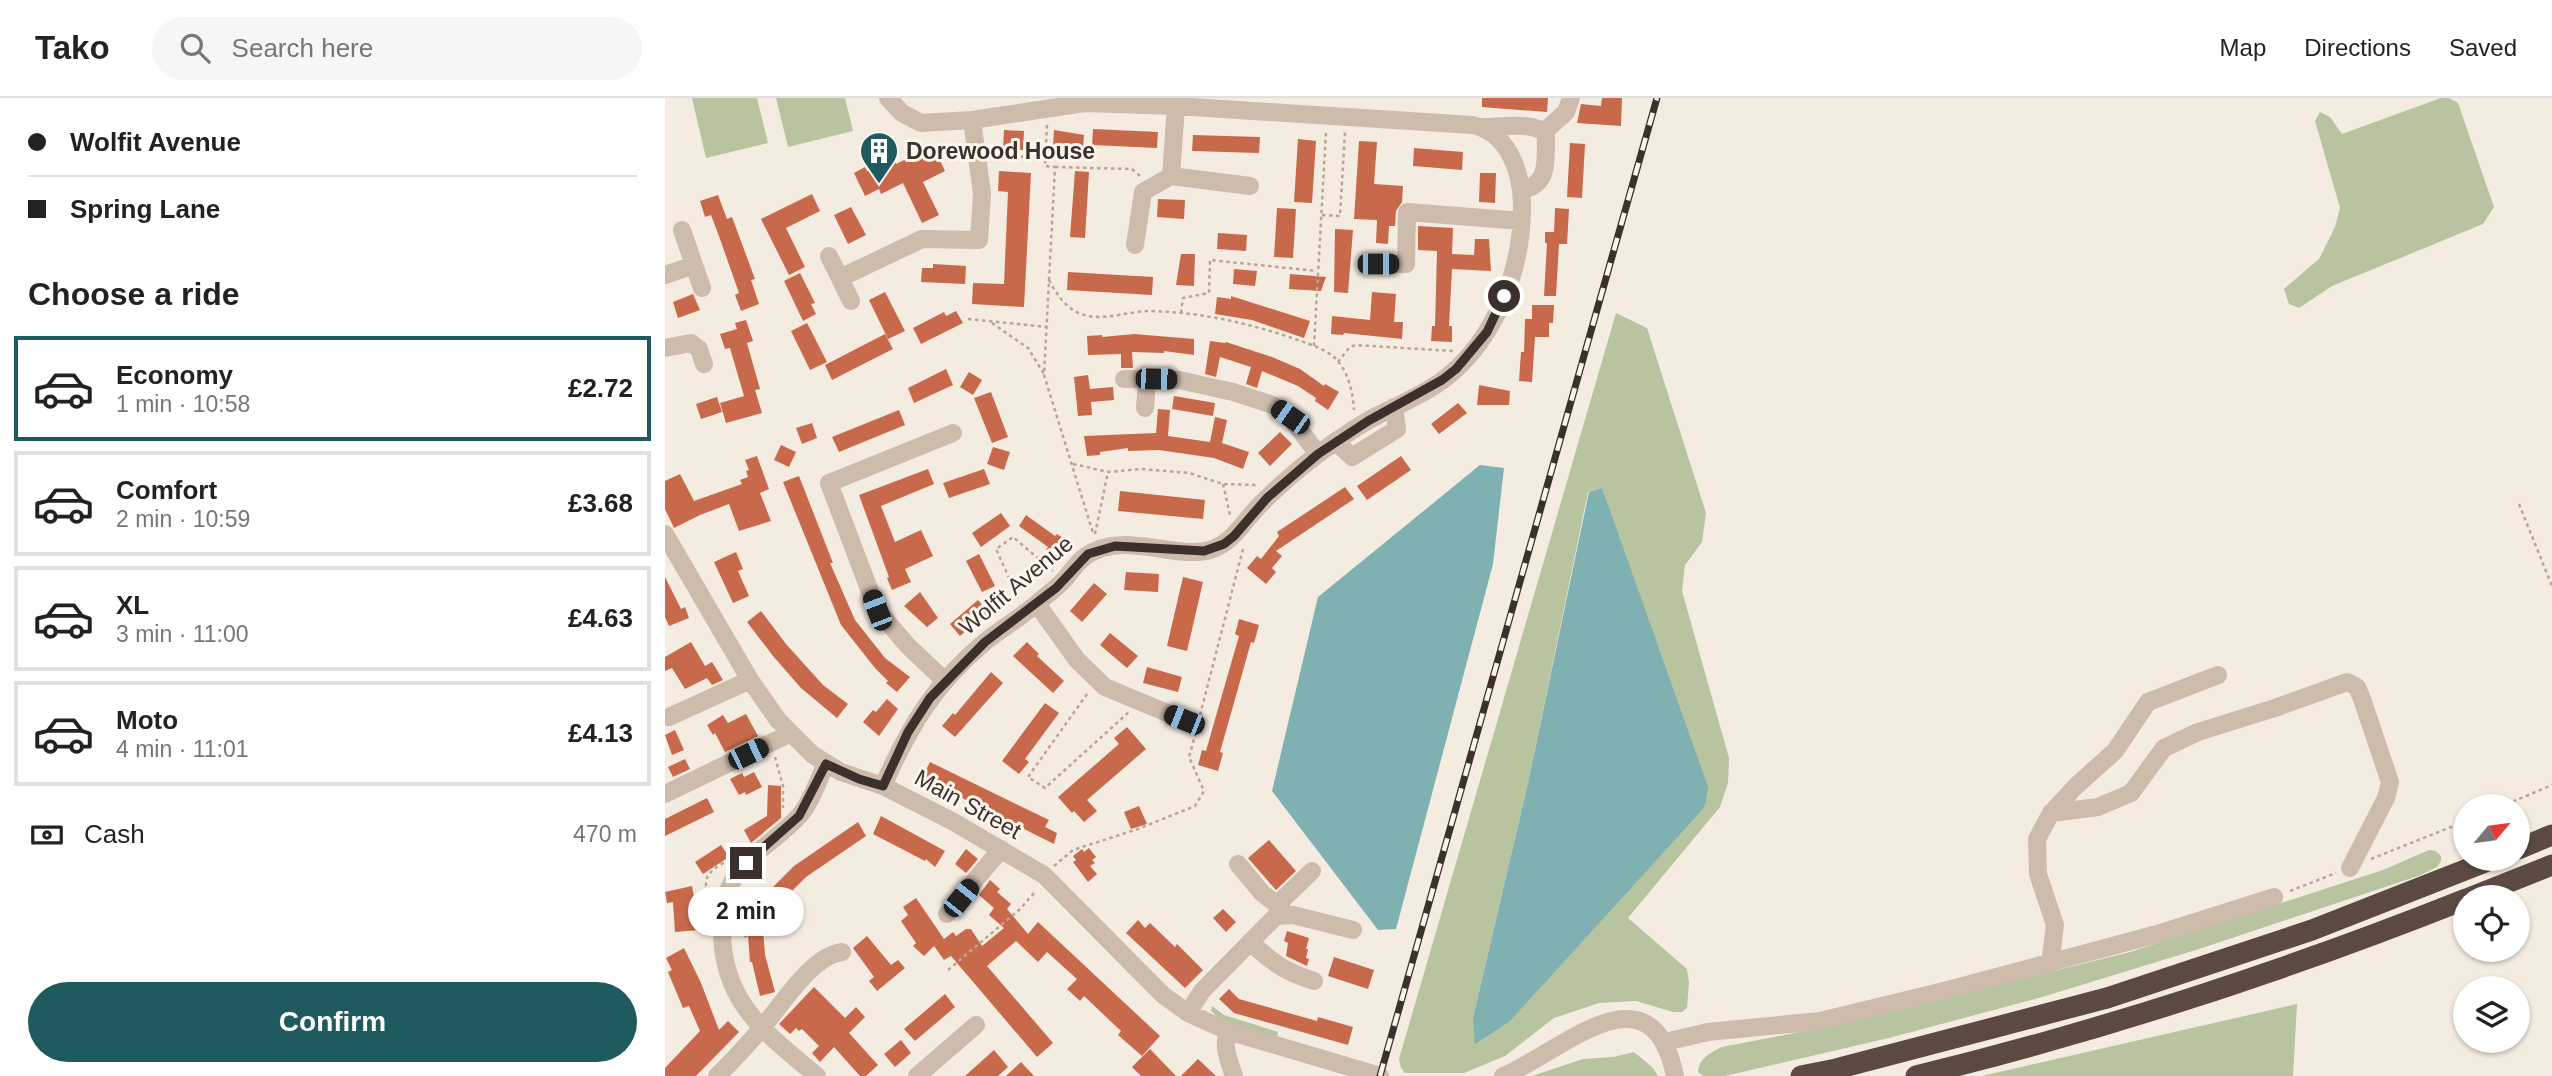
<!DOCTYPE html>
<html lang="en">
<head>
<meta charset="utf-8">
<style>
  body { margin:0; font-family:Arial,sans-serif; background:#f6f6f6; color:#222; height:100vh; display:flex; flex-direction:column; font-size:26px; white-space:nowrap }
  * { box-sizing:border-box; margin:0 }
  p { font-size:23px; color:#767676 }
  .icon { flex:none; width:38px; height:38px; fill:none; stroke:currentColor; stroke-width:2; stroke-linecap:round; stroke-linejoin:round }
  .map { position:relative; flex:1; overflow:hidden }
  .drawer { display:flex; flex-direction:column; background:#fff; width:665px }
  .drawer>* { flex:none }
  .top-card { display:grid; align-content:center; height:154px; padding:0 28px; background:#fff }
  .needle { width:46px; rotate:61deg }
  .controls { position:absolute; left:1788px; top:696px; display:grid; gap:14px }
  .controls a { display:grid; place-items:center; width:77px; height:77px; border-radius:50%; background:#fff; box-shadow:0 2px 5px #0004; font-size:35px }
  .end { position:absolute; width:32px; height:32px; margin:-16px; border:9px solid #3b302b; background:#fff; box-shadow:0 0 0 4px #fff }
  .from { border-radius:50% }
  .bubble { position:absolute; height:49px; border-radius:24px; background:#fff; box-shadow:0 2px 5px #0004; font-size:23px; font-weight:800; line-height:49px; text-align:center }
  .car { position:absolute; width:21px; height:42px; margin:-21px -10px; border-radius:9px; box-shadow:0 0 5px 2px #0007; background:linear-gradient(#222 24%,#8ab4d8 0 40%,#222 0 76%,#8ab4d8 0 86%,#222 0) }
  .top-card b { display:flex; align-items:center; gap:24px; height:66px; font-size:26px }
  .top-card b+b { border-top:2px solid #e0e0e0 }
  .top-card i { width:18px; height:18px; background:#222 }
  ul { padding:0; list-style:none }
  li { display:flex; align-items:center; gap:21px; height:105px; margin:0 14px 10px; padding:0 14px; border:4px solid #e0e0e0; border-radius:0px }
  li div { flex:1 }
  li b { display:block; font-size:26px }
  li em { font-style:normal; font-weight:800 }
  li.current { border-color:#1f5a5e }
  li>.icon { width:63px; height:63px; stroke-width:1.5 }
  h2 { padding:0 28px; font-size:32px; line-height:84px }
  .pay { display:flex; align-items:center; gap:18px; height:77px; padding:0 28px; font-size:26px }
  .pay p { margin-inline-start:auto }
  .button { display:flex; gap:14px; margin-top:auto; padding:14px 28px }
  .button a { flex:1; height:80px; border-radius:42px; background:#1f5a5e; color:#fff; font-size:28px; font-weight:800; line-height:80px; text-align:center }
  header { display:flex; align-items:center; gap:42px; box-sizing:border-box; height:98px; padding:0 35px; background:#fff; border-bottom:2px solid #e0e0e0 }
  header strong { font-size:33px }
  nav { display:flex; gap:38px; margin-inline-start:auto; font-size:24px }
  .search { width:490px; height:63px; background:#f6f6f6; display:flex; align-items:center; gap:18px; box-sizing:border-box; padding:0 24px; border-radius:38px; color:#767676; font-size:26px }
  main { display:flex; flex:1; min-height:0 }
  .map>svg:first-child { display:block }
  .green { fill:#b8c4a0; fill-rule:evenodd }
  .water { fill:#7fb0b2 }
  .building { fill:#c8694b }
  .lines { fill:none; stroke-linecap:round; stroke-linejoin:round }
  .path { stroke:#b9a596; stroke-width:2.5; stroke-dasharray:3.5 3.5; stroke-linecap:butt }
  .minor { stroke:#cdbbac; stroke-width:18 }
  .highway { stroke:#5c4a42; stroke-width:21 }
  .rail-casing { stroke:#3b302b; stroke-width:7 }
  .rail { stroke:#fbf5ee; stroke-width:4.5; stroke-dasharray:13; stroke-linecap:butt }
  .route { stroke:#3b302b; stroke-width:9 }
  .labels { text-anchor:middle; stroke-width:6; stroke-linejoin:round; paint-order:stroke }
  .poi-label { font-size:23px; font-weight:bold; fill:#3b302b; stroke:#fbf5ee; text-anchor:start }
  .street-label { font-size:23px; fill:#3b302b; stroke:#fbf5ee }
</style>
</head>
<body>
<header>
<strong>Tako</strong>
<div class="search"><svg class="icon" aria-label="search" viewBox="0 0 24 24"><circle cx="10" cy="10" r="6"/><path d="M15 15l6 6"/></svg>Search here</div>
<nav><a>Map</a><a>Directions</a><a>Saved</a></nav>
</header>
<main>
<section class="drawer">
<div class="top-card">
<b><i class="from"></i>Wolfit Avenue</b>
<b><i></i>Spring Lane</b>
</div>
<h2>Choose a ride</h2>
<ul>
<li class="current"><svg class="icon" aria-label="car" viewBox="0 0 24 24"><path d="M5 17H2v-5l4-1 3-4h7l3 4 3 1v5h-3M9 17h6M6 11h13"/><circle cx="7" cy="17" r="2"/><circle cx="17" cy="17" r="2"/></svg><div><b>Economy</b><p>1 min · 10:58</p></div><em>£2.72</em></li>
<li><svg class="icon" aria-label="car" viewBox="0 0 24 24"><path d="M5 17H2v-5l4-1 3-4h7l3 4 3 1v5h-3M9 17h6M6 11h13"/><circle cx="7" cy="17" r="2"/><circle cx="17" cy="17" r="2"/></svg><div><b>Comfort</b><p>2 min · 10:59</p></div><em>£3.68</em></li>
<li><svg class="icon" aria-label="car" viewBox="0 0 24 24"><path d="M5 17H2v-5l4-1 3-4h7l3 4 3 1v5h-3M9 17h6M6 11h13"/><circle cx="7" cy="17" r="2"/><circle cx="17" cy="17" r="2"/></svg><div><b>XL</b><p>3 min · 11:00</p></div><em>£4.63</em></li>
<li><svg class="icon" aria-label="car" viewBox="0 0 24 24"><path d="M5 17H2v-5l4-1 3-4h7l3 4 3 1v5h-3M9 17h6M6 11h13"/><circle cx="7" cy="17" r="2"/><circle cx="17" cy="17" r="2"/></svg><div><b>Moto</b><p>4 min · 11:01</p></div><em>£4.13</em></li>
</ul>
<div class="pay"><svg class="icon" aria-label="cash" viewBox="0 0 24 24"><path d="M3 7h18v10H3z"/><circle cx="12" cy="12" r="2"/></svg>Cash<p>470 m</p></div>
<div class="button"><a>Confirm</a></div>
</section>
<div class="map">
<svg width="1887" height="978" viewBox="0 0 1887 978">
  <rect width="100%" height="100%" fill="#f4ebe1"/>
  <!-- green -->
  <path class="green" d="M27 0H92L103 45 41 60Z
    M111 0H180L188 33 123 49Z
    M1776 0H1784L1793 5 1829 109 1818 126 1667 188 1634 210 1624 206 1619 191 1654 161 1670 129 1675 110 1650 23 1655 14 1665 19 1677 36Z
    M951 215 982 230 1041 415 1037 444 1020 467 1017 493 1064 660 1063 685 1055 709 963 820 1022 871 1024 884 1022 910 1017 914H1008L971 903 934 905 889 920 840 958 799 975H740L736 970 734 961ZM937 390 1037 711 930 827 808 920 863 685 923 394Z
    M1764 752 1771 753 1776 758V763L1772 769 1756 777 1534 851 1374 900 1224 940 1060 978H1038L1033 974C1034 960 1045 955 1057 949L1181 925 1465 854 1718 772Z
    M1632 906 1628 978H1317Z
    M547 908 559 917 613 934 612 940 550 921 552 918 546 913Z
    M969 954 988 970 993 978H867L918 961 948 959Z"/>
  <!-- water -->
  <path class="water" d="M815 367 839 370 828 466 731 831 713 832 607 693 653 499Z
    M937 390 1043 689 1041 703 1038 711 845 923 810 946 808 920 863 685 924 394Z"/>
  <!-- building -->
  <path class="building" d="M817 0H883L882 14 817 9Z
    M937 0H957L956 28 912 25 916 6 936 8Z
    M428 31 493 34 492 50 427 47Z
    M339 32 359 33 358 52 338 51Z
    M389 32 419 37 418 50 388 51Z
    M528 37 595 39 594 55 527 53Z
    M633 41 651 43 647 105 629 104Z
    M694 43 712 44 709 86 738 88 737 104 731 113 730 128H724L723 146 711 145 712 122 689 121Z
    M905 45 920 46 917 100 902 99Z
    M268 48 280 73 258 84 274 117 257 125 238 85 216 96 214 91 200 98 189 75 200 69 202 73 228 60 231 66Z
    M749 50 798 54 797 72 748 68Z
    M334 73 366 75 359 209 307 206 308 185 339 186 343 94 333 93Z
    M410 73 424 74 420 140 405 139Z
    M815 75H831L830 105 814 104Z
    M147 96 155 113 121 130 140 169 124 177 96 121Z
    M53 97 62 121 67 119 90 181 86 182 94 206 76 213 70 197 74 195 55 141 46 117 40 119 35 103Z
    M493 101 520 102 519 121 492 119Z
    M186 109 201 137 183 146 169 117Z
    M612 110 631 111 628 160 609 159Z
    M890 110 904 111 902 146H894L891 198H879L882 145H880V134H889Z
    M753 128 788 130 787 156 809 157 810 141H824L826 173 787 171 784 228H787V244L766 243 767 228H770L772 153 753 152Z
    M670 131 688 132 683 195 669 194Z
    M553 135 582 137 581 153 552 151Z
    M516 156H530L529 188 511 187Z
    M268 166 301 168 300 186 256 184 257 170H268Z
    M569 171 592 173 590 188 568 186Z
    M403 174 488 179 487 197 402 192Z
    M135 175 150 205 146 206 151 216 138 223 119 183Z
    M625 176 661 179 656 193 624 191Z
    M220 194 240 233 223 241 204 202Z
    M707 194 731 196 729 224H738L737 241 679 235 678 237 666 236 667 218 705 222Z
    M28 196 35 212 13 220 8 204Z
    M566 198 645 223 639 240 587 222 550 216 552 199 566 201Z
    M867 207H889L888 225H884V239H870L867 284 854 283 856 254H859L860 221H867Z
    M291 213 298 225 256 246 248 230 279 214 281 218Z
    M81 222 88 243 82 245 95 291 90 292 97 315 61 325 55 305 79 298 65 250 60 251 55 236 72 231 70 225Z
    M142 225 162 264 145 272 126 233Z
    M220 236 228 251 167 282 160 267Z
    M469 236 529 241V257L499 253V255L467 254 468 270H456V256L423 257 422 238 437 237V239Z
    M545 243 560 245 561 244 607 259 635 271 659 288 660 286 674 294 663 312 650 303 651 300 633 288 597 273 592 290 581 286 586 269 555 259 551 279 540 276Z
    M281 271 288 287 249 305 243 290Z
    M304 274 317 282 308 297 295 289Z
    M423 277 425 291 448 289 449 302 426 304 427 317 413 318 409 279Z
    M814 287 845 293 844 307H812Z
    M326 294 343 339 327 345 309 300Z
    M509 298 550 305 548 318 507 311Z
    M52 299 57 314 36 321 31 306Z
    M793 305 802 315 774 336 766 326Z
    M493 311 505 312 503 338 545 344 550 319 562 322 557 345 584 354 578 371 549 360 494 352 463 353V350L435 354V357L422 358 419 338 491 335Z
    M234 312 240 327 174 354 167 339Z
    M147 325 152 340 137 346 131 330Z
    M615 334 627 346 605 368 593 355Z
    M116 347 131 354 124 369 109 362Z
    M328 349 345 354 339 372 322 366Z
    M92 358 104 391 95 395 106 423 74 433 64 406 35 417 9 430 0 411V383L15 376 29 403 77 386 75 382 83 379 81 373 84 372 80 362Z
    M736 358 746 372 702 402 692 388Z
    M263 371 269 386 216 408 230 444 256 432 268 458 240 471 246 484 227 492 222 480 224 479 194 397Z
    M319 371 325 386 284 400 278 385Z
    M134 378 168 465H165L190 522 220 560 245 579 232 594 221 585 223 583 210 570 176 527 118 384Z
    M680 389 689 401 611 453 617 458 607 470 611 474 601 486 582 470 592 458 596 461 614 438 612 434Z
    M455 393 540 402 538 421 453 413Z
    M336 415 345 428 316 449 307 435Z
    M361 417 390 438 392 436 404 444 392 460 381 452 383 449 354 428Z
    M71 454 78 471 73 473 84 498 68 505 49 464Z
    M314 456 330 488 317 494 301 463Z
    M461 474 494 476 493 494 459 492Z
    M0 479 16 511 20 509 24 520 4 528 0 519Z
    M518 479 538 484 522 553 502 548Z
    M429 485 442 496 417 524 405 513Z
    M255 494 273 520 262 529 239 508Z
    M313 502 323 514 295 538 285 526Z
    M96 513 121 546 158 587 183 606 172 620 136 590 108 558 82 524Z
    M574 521 594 527 589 545 586 544 572 594 555 654 558 655 553 673 533 667 537 652 541 653 559 590 574 538 570 536Z
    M445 535 473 558 462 570 435 547Z
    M26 544 40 568 47 564 58 582 47 587 42 580 20 591 7 570 0 573V559Z
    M362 544 374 556 372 558 399 583 388 595 348 558Z
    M482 569 517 579 513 594 478 585Z
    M326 574 338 585 290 639 277 628 288 615 290 617Z
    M222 601 233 611 214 638 198 624 208 612 211 614Z
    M380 605 394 615 360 661 364 664 354 676 337 663Z
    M81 616 93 638 60 654 50 635 48 637 42 627 58 617 63 625Z
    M462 629 481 651 422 702 432 713 419 724 409 713 407 715 393 699 454 646 449 640Z
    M10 632 19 652 7 657 0 637Z
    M20 661 25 671 8 679 3 669Z
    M265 664 384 722 380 729 392 735 389 746 257 680Z
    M89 674 97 689 81 697 80 694 74 697 65 681 77 675 79 679Z
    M103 687 116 688V720L86 745 79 732 102 718Z
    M42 700 49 714 0 738V721Z
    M474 708 482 726 466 731 459 714Z
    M216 718 280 753 270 769 261 761 260 763 208 736Z
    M193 724 201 738 141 779 100 820 113 825 109 835 98 831 100 857 110 894 95 898 87 864H85L83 838 79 840 96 801 129 768Z
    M604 742 631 773 611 792 583 760Z
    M56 747 64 759 38 776 30 764Z
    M424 750 431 759 427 762 430 765 425 768 432 776 423 784 408 764 411 762 408 758 417 751 419 754Z
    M301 751 313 761 301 775 290 766Z
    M325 782 335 791 332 794 346 806 342 811 363 836 373 824 495 938 477 958 453 937 456 933 419 898 415 903 402 891 412 881 382 854 373 864 351 843 322 868 388 945 372 959 286 858 279 862 269 848 259 858 248 848 251 845 236 823 243 817 238 809 251 800 279 841 288 834 291 838 301 831H306L317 848 339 830 324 817 329 810 314 797Z
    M27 788 35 832 10 834 8 804 2 805 0 794Z
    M558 811 571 824 561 834 548 820Z
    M473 822 480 830 485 825 510 849 512 846 538 872 520 890 461 835Z
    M622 833 644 840 641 851H643L641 860 644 861 642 868 621 858 623 845 619 843Z
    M202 838 226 867 233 862 240 870 212 893 204 883 209 879 188 850Z
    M19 850 36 885 54 932 63 923 74 934 31 978H0V970L35 933 24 908 18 910 3 874 7 872 1 860Z
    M669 859 709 872 703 891 663 878Z
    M149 889 180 920 191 909 200 919 184 935 213 967 201 978H195L169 949 155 964 147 955 154 948 137 931 134 933 131 930 125 936 114 926Z
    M564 891 574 901 652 923 653 919 688 929 683 947 569 915 554 901Z
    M280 896 290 909 250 943 239 931Z
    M236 942 246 955 230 969 219 956Z
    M485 951 511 978H476L467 969Z
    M329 952 343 969 333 978H300Z
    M533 961 551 978H516Z
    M356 964 369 978H341Z"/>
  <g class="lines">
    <!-- path -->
    <path class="path" d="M382 27 380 68 390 69 379 277 428 435
      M328 57 381 60
      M390 69 467 71 475 78
      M657 117 675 118 680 34
      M384 182C391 195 401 211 416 216 437 224 463 213 485 213 534 214 584 225 630 241 644 246 658 250 669 259 683 272 688 294 689 312
      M516 215 518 200 544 195 545 162 652 173
      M303 221 382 229
      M327 225 363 250 379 276
      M649 248 661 34
      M673 264 684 250 690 247 788 253
      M408 366 443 374 476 371 524 375 558 386 591 387
      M558 386 565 417
      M1854 406 1887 488
      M430 436 443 374
      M353 500 331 451 348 439 388 473
      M422 596 363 679 380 690 464 614
      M535 617 578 451
      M110 659 118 688V710
      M1835 709 1887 687
      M1706 761 1801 723
      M389 768 408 752 473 731 530 708 539 693 524 659 531 634
      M1625 793 1671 775
      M43 802C38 778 41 776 61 763
      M283 872 354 812 371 793"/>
    <!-- minor -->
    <path class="minor" d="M819 29C836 29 869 23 881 36 880 60 886 87 856 92
      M879 34 901 14 906 0
      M506 78 585 88
      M470 147 478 94 506 78 511 8
      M164 158 186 203
      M713 166H741L742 114 857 123
      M29 167 37 190
      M0 177 29 167 17 132
      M175 180 257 141 314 142 317 95 307 22
      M0 250 26 245 34 251 39 266
      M459 281 514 282 568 294 608 307 625 319 653 356
      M480 310 482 281
      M671 344 687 359 732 331 729 309
      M0 436 85 582 113 622 148 657 176 674 218 688 287 723 379 777 498 897 523 915 563 933 715 978
      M372 506 412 562 440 589 519 622
      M280 583 243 548 212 512 164 385 288 335
      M4 619 85 582
      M218 688C244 629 270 585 321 543 339 529 359 517 376 502 384 495 393 489 400 481 407 473 412 464 421 458 456 432 511 462 545 452 567 445 577 426 592 410 605 396 620 383 634 371 656 353 680 336 704 322 728 309 755 299 778 282 831 242 858 170 857 105 856 73 843 34 807 27L511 8 419 5 307 22 256 25 237 15 223 0
      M0 696 124 636
      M1386 715 1411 688 1450 653 1483 604 1553 577
      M573 766 597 795 615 809
      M282 816 336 751
      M611 818 628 817 688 832
      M585 844C607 864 620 874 649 883
      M1385 866 1390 827 1373 776 1372 741 1386 715 1433 709 1466 695 1499 650 1533 634 1610 610 1682 584 1692 589 1697 601 1725 684 1721 700 1685 770
      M523 915 537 893 611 818 618 801 647 773
      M563 933C557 949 564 962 569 978
      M1000 944 1043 934 1155 923 1283 892 1492 836 1609 799
      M52 978C68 963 82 947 96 931 116 908 146 858 177 854
      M152 978C101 935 57 905 57 832 57 811 61 789 75 772 92 751 116 738 134 718 146 705 153 682 161 666
      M252 978 311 927
      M838 978C896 955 986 862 1010 978"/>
    <!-- highway -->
    <path class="highway" d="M1853 751 1887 737
      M1804 800 1887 767
      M1136 978 1171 971 1442 900 1647 832 1828 761
      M1251 978C1440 932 1620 873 1801 801"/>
    <defs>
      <path id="rail" d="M715 978 992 0"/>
    </defs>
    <!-- rail casing -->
    <use href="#rail" class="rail-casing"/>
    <!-- rail -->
    <use href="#rail" class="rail"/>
  </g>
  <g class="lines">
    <!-- route -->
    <path class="route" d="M81 765 134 718 161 666 194 681 218 688 243 634 265 600 320 544 391 490 423 456 450 448 539 453 559 446 569 438 602 400 653 356 703 323 777 282 791 271 822 234 839 198"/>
  </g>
  <!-- icons -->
  <defs>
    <symbol id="building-pin" viewBox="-11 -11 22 30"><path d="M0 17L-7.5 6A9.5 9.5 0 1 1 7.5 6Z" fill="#1f5a5e" stroke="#fbf5ee"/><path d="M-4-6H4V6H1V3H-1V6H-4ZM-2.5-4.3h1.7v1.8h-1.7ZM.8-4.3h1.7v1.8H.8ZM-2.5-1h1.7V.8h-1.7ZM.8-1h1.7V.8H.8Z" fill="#fff"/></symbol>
  </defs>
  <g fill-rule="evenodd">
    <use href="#building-pin" x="192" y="31" width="44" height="60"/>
  </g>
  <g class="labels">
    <!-- poi labels -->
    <g class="poi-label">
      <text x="241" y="61">Dorewood House</text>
    </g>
    <!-- street labels -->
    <g class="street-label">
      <text transform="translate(351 487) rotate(-40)" y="8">Wolfit Avenue</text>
      <text transform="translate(303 706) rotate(29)" y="8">Main Street</text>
    </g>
  </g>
</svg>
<div class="controls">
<a><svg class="needle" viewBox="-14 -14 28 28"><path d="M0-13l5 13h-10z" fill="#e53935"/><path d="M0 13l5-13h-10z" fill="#767676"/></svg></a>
<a><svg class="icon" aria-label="locate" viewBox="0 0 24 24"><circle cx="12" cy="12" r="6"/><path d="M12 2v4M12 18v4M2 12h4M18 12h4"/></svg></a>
<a><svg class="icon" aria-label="layers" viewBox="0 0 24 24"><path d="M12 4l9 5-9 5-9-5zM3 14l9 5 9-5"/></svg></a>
</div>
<i class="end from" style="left:839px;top:198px"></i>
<i class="end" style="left:81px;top:765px"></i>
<div class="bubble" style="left:23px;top:789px;width:116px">2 min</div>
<i class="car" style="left:713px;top:166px;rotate:90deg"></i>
<i class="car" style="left:491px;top:281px;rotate:91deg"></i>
<i class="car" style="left:625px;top:319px;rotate:305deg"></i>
<i class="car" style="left:212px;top:512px;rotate:339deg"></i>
<i class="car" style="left:519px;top:622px;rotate:292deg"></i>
<i class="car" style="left:83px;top:656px;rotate:64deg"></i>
<i class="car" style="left:296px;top:800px;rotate:39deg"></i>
</div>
</main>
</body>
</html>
